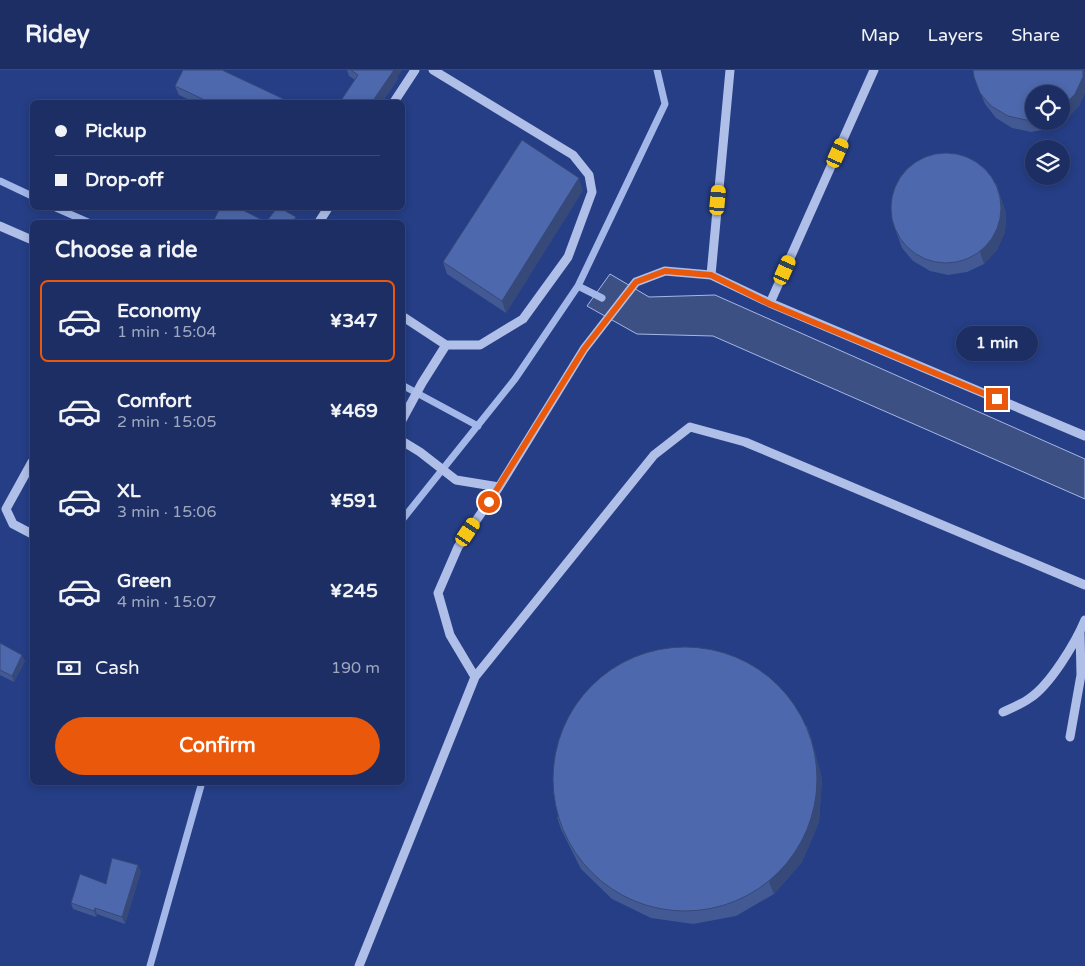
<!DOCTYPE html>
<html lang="en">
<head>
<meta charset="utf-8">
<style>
  body { margin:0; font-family:"Varela Round",sans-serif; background:#293a6d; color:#f1f3f6; height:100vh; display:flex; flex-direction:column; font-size:19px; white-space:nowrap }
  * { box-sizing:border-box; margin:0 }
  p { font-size:16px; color:#a0a8bf }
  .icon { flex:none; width:28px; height:28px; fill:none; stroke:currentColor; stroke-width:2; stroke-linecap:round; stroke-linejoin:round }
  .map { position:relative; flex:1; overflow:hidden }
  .side { position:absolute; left:30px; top:150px; width:375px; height:565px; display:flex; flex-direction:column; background:#1c2e64; border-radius:8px; box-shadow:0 2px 8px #0003,0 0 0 1px #3a4a78 }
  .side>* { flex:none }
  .banner { position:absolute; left:30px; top:30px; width:375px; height:110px; border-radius:8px; box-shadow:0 2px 8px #0003,0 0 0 1px #3a4a78; display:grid; align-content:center; height:110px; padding:0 25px; background:#1c2e64 }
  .fabs { position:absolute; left:1025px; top:15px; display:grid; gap:10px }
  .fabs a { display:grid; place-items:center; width:45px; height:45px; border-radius:50%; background:#1c2e64; box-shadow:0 2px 8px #0003,0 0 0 1px #3a4a78; font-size:25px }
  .end { position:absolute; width:22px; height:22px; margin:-11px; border:6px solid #ea580c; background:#fff; box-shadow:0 0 0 2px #fff }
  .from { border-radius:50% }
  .bubble { position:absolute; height:35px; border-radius:18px; background:#1c2e64; box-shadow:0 2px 8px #0003,0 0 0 1px #3a4a78; font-size:16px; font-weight:800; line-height:35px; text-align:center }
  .car { position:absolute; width:15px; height:30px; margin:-15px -8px; border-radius:6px; box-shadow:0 0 4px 1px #0007; background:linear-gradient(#f5c518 24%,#345 0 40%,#f5c518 0 76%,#345 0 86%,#f5c518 0) }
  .banner b { display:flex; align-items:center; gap:18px; height:48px; font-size:19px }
  .banner b+b { border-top:1px solid #3a4a78 }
  .banner i { width:12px; height:12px; background:#f1f3f6 }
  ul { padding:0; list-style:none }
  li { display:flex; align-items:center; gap:15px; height:82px; margin:0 10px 8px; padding:0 15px; border:2px solid transparent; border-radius:8px }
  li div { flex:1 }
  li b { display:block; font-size:19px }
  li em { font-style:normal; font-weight:800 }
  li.selected { border-color:#ea580c }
  li>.icon { width:45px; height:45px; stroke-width:1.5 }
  h2 { padding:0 25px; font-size:22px; line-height:60px }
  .pay { display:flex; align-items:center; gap:12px; height:55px; padding:0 25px; font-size:19px }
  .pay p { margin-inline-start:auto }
  .cta { display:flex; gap:10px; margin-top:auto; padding:10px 25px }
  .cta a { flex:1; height:58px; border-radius:30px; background:#ea580c; color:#fff; font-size:20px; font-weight:800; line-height:58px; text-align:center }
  header { display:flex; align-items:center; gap:30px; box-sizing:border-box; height:70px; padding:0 25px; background:#1c2e64; border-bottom:1px solid #3a4a78 }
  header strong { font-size:24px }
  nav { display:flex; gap:28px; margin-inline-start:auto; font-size:18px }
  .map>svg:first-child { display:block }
  .water { fill:#3d5083; stroke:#a3b7e9 }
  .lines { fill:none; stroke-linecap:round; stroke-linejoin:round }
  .stream { stroke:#a3b7e9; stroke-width:7 }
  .minor { stroke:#afbfe8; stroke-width:9 }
  .wall { fill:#425994; fill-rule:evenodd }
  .shaded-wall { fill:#364978 }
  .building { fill:#4d68ac; stroke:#364978 }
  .route { stroke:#ea580c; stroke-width:6 }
</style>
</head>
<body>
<header>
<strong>Ridey</strong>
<nav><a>Map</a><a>Layers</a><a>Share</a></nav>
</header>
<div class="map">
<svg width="1085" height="896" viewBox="0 0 1085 896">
  <rect width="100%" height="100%" fill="#253e85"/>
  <!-- water -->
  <path class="water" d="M610 204 649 227 715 225 1085 389V429L713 266 637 264 587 236Z"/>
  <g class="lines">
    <!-- stream -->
    <path class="stream" d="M0 111 32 126
      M56 138 88 152
      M578 216 602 228
      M402 315 478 356
      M402 450 515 309 578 216 665 34 657 0
      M150 896 202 712"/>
    <!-- minor -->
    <path class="minor" d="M394 32 415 0
      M319 152 328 138
      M0 156 32 170
      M711 205 730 0
      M770 233 874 0
      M402 246 446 275H480L523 249 568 187 592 122 589 105 573 85 433 0
      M402 350 422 313 446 275
      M402 371 420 382 456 410 499 417
      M32 392 6 439 13 454 32 464
      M475 607 450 565 438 523 458 477 499 417 584 279 636 212 665 201 711 205 770 233 1085 366
      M1003 642C1012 638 1022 634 1030 628 1050 615 1076 572 1085 550
      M1070 667 1081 605 1080 561
      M359 896 475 607 654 385 690 357 745 372 1085 515"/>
  </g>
  <!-- wall -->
  <path class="wall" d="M347 0H402L397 7 398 9 382 32H340L355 10 349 6Z
    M1085 0V23L1079 36 1066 50 1049 59 1031 62 1012 58 996 48 985 34 974 7ZM1034 24H1061V51H1034Z
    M175 16 290 32H194L179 25Z
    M996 113 1006 144 1005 162 997 180 984 194 967 202 948 205 930 201 913 191 902 178 892 150Z
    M583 120 506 243 447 204 443 192Z
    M0 573 25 591 14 612 0 605Z
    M807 656 811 667 822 709 819 752 802 792 774 824 736 846 693 854 651 848 612 829 581 799 561 759 557 747Z
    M141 801 125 854 97 844 96 847 73 839 71 833 106 814Z"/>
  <!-- shaded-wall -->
  <path class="shaded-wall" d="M393 0H402L397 7 398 9 382 32H372Z
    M1083 0H1085V23L1079 36 1066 50 1062 38Z
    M579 108 583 120 506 243 502 231Z
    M996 113 1006 144 1005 162 997 180 984 194 980 182Z
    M296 147 298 152H292Z
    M22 585 25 591 14 612 12 606Z
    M807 656 811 667 822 709 819 752 802 792 774 824 769 812Z
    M138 795 141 801 125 854 122 847Z
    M95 838 97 844 96 847 94 841Z"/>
  <!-- building -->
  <path class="building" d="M183 0H222L290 32H209L175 16Z
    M351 0H394L372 32H340L358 5Z
    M973 0H1083V7L1075 24 1062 38 1061 39V24H1034V49L1026 50 1008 46 991 36 980 23 974 7Z
    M522 70 579 108 502 231 443 192Z
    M891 138a55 55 0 1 1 110 0a55 55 0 1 1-110 0Z
    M220 138H239L266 152H213Z
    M277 138H280L296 147 292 152H266Z
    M0 573 22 585 12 606 0 600Z
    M553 709a132 132 0 1 1 264 0a132 132 0 1 1-264 0Z
    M112 788 138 795 122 847 95 838 94 841 71 833 80 804 106 814Z"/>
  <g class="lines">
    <!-- route -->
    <path class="route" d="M489 432 584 279 636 212 665 201 711 205 770 234 997 329"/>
  </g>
</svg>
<div class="fabs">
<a><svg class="icon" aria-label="locate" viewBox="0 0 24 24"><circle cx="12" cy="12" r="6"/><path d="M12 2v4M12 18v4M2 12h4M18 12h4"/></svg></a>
<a><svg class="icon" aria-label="layers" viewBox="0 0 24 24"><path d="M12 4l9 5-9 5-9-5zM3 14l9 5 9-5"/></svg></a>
</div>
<i class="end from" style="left:489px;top:432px"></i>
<i class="end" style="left:997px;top:329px"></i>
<div class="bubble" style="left:956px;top:256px;width:82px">1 min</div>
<i class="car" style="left:838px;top:83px;rotate:24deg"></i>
<i class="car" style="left:718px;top:130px;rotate:5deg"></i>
<i class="car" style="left:785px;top:200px;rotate:24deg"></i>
<i class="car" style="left:468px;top:462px;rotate:34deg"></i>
<div class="banner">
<b><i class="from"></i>Pickup</b>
<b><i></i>Drop-off</b>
</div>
<section class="side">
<h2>Choose a ride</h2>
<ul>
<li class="selected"><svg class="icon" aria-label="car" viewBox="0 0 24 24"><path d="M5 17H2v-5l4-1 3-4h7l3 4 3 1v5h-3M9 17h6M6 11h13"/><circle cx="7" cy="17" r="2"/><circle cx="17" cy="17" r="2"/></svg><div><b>Economy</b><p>1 min · 15:04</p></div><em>¥347</em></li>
<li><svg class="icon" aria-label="car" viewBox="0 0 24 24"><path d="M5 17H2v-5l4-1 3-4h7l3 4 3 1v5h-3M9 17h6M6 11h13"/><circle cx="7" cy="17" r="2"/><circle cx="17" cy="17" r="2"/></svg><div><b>Comfort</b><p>2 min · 15:05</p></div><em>¥469</em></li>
<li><svg class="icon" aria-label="car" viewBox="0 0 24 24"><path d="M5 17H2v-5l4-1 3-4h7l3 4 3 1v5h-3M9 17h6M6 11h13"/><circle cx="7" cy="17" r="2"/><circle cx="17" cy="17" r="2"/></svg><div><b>XL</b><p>3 min · 15:06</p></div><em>¥591</em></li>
<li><svg class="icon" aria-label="car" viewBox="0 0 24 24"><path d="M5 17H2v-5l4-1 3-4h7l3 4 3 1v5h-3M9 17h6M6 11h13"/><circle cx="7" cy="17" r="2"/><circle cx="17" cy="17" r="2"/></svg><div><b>Green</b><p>4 min · 15:07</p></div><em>¥245</em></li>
</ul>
<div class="pay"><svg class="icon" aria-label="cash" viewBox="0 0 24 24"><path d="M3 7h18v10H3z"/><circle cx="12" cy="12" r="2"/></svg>Cash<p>190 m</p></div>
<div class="cta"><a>Confirm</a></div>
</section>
</div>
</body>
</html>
